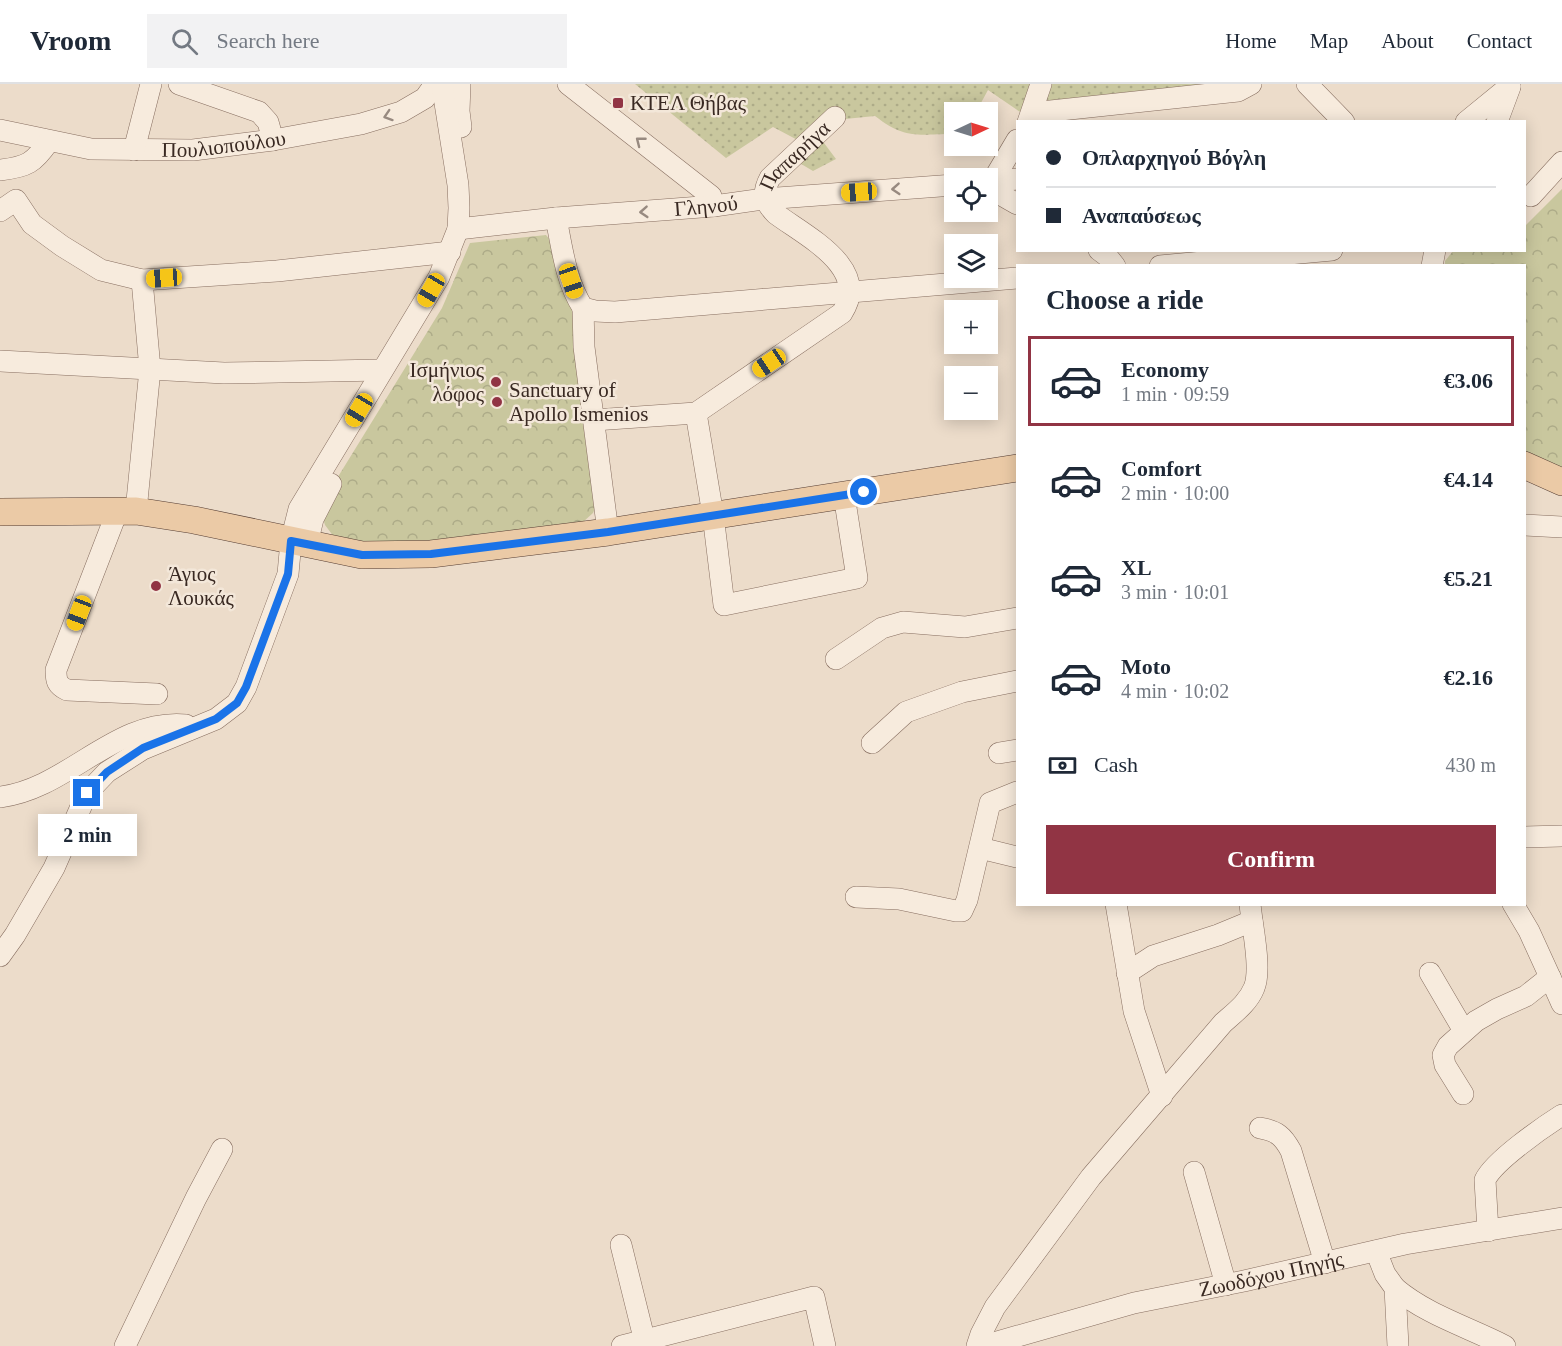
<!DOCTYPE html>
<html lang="en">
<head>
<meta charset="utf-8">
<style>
  body { margin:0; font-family:Georgia,serif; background:#f2f2f3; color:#1f2937; height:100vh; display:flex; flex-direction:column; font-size:22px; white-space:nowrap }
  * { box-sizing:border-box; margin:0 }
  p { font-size:20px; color:#747a83 }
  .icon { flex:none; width:33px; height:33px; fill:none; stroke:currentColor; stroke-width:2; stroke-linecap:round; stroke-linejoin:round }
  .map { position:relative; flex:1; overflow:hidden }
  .panel { position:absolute; left:1016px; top:180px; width:510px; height:642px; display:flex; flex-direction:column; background:#fff; border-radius:0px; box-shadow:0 3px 15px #0003 }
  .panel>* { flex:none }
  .hud { position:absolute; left:1016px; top:36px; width:510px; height:132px; border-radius:0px; box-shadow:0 3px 15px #0003; display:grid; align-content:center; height:132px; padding:0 30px; background:#fff }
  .needle { width:39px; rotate:86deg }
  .tools { position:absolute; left:944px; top:18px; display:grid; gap:12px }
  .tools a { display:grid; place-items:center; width:54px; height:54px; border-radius:0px; background:#fff; box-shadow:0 3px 15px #0003; font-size:30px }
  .end { position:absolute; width:27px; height:27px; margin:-14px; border:8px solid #1a73e8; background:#fff; box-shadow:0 0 0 3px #fff }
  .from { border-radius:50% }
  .bubble { position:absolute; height:42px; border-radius:0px; background:#fff; box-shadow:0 3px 15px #0003; font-size:20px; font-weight:700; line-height:42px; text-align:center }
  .car { position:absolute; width:18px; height:36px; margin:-18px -9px; border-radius:8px; box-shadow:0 0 4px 2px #0007; background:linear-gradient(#f5c518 24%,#345 0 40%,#f5c518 0 76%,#345 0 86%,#f5c518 0) }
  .hud b { display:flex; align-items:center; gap:21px; height:57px; font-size:22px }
  .hud b+b { border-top:2px solid #e0e1e3 }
  .hud i { width:15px; height:15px; background:#1f2937 }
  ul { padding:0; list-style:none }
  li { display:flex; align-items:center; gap:18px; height:90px; margin:0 12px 9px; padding:0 18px; border:3px solid transparent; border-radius:0px }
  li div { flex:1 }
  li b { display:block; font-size:22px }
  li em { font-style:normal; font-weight:700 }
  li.current { border-color:#913444 }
  li>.icon { width:54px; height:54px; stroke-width:1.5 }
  h2 { padding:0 30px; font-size:27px; line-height:72px }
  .pay { display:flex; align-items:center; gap:15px; height:66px; padding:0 30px; font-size:22px }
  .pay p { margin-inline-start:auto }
  .primary-button { display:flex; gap:12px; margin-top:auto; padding:12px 30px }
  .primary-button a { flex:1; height:69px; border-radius:0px; background:#913444; color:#fff; font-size:24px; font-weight:700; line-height:69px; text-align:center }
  header { display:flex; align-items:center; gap:36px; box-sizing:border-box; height:84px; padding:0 30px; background:#fff; border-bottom:2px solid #e0e1e3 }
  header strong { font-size:28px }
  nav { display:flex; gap:33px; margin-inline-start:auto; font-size:21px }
  .search { width:420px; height:54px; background:#f2f2f3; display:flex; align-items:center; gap:15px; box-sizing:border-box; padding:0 21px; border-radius:0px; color:#747a83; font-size:22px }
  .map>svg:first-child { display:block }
  .grass { fill:url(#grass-dots) }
  .forest { fill:url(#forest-crowns) }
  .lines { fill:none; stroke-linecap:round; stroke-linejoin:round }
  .minor-casing { stroke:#876e60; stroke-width:22 }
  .major-casing { stroke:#553d33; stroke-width:28 }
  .minor { stroke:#f7ebdd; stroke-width:21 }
  .major { stroke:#ebcaa6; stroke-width:27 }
  .oneway { stroke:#988a80 }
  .route { stroke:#1a73e8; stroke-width:8 }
  .poi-dot { fill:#913444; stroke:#f3e7d9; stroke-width:2 }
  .labels { text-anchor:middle; stroke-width:5; stroke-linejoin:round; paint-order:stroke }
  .poi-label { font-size:21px; fill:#392922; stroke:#f3e7d9; text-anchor:start }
  .street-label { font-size:21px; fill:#392922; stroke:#f3e7d9 }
</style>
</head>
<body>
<header>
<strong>Vroom</strong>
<div class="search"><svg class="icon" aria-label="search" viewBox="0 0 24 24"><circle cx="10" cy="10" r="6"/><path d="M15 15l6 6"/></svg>Search here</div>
<nav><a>Home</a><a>Map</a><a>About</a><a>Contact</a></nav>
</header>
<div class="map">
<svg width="1562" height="1262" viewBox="0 0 1562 1262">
  <defs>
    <pattern id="grass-dots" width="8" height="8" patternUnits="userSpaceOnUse" patternTransform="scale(1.5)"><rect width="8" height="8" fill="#c9c79e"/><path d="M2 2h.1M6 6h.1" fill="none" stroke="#adab88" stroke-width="1.8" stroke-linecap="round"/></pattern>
    <pattern id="forest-crowns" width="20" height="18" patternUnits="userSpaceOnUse" patternTransform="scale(1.5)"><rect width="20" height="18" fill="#c9c79e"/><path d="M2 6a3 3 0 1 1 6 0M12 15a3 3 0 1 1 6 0" fill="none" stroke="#adab88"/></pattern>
  </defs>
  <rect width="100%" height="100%" fill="#ecdcca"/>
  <!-- grass -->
  <path class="grass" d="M635 0H1244L1023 30 988 6 976 28H954V50C917 50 906 56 875 32L845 35 821 55 836 75 813 87 791 74 807 61 773 43 726 74Z"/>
  <!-- forest -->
  <path class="forest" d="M1562 105V385L1524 370V182H1445V177L1453 167 1524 166V143Z
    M546 151 554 161 574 225 599 415 593 429 583 438 409 462 356 461 334 453 325 441 322 431 328 409 442 224 470 159Z"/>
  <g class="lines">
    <defs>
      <g id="minor">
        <path d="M179 0 259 28 268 38 273 56"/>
        <path d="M460 0 459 27 461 43"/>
        <path d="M568 0 711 112 714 122"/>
        <path d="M1307 0 1344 38"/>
        <path d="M1032 29 1238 7 1251 0"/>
        <path d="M1028 38 1041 0"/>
        <path d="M1466 38 1510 2"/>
        <path d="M1497 38 1510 3"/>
        <path id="s1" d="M0 46 91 65 193 66 273 56 361 40 401 28 425 14 435 0"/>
        <path d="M134 66 151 0"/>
        <path d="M0 86C27 83 34 79 49 57"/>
        <path d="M987 98 1017 95"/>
        <path d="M992 98 1017 56"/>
        <path d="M992 98 996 108 1017 120"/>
        <path d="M1531 112 1562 78"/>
        <path d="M0 127 16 116 32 140 62 162 101 186 142 196 277 187 450 168"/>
        <path d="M556 134C562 164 566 198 583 224L595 227 615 228 1017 194"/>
        <path id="s2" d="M458 145 556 134 714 122 764 115 954 101"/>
        <path d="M1099 166 1107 172 1115 182"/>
        <path d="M1160 182 1332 166"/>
        <path d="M1432 182 1435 166"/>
        <path d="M583 224 584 263 608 448"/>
        <path d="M0 277 224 289 382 286"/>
        <path d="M696 329 713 431 724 521 857 494 844 411"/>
        <path id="s3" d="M594 336 696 329 842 229C871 184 807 153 776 130 764 118 762 109 770 94L835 33"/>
        <path d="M136 427 150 285 142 196"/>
        <path d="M117 428 56 586C56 597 57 601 67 606L157 610"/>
        <path d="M1524 441 1562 443"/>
        <path d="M307 460 313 435 331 400"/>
        <path d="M836 575 882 544 903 538 965 543 1017 534"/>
        <path d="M872 659 906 628 962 608 1017 597"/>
        <path d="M999 669 1017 666"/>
        <path d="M0 713C68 705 115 634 186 641"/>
        <path d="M1524 753 1562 752"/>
        <path d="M980 764 1017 773"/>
        <path d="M856 813 899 815 956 827H962L967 816 990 719 1017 708"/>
        <path d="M1116 820 1134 927 1162 1012"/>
        <path d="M0 872 15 851 54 784 87 709 107 688 143 665 216 635 237 619 246 603 288 490 291 457 299 425 439 193 458 145 459 124 458 101 442 0"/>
        <path d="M1127 889 1153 872 1218 851 1252 837"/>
        <path d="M1430 889 1464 947"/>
        <path d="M1550 893 1562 920"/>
        <path d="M1463 1010 1445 981 1443 971 1448 962 1476 937 1497 925 1526 912 1550 893 1529 847 1513 820"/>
        <path d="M1260 1044C1277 1047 1283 1052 1291 1067L1325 1179"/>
        <path d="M1194 1088 1226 1201"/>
        <path d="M1488 1147 1485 1096C1494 1077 1543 1043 1562 1031"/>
        <path d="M621 1161 646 1262"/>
        <path d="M1376 1167 1385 1190 1395 1204 1398 1262"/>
        <path d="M1395 1204C1427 1231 1468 1243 1505 1262"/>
        <path d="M125 1262 196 1114 222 1065"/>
        <path d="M622 1262 814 1213 825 1262"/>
        <path d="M977 1262 981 1250 995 1223 1091 1093 1223 939C1234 929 1248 919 1254 904 1262 886 1252 842 1250 820"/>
        <path id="s4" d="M983 1262 1134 1219 1244 1197 1405 1160 1562 1134"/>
      </g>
      <path id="major" d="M1524 381 1562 398
        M0 428 136 427 194 436 362 471 431 470 608 448 1017 384"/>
    </defs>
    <!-- minor casing -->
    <use href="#minor" class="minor-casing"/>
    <!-- major casing -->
    <use href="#major" class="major-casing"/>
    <!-- minor -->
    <use href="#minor" class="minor"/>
    <!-- major -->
    <use href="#major" class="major"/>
  </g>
  <!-- one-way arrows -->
  <defs><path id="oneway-chevron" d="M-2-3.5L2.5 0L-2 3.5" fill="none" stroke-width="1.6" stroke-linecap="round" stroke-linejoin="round" transform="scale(1.5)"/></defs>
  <g class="oneway">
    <use href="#oneway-chevron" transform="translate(388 32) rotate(162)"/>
    <use href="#oneway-chevron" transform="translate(640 57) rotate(-142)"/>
    <use href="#oneway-chevron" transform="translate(896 105) rotate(176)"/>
    <use href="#oneway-chevron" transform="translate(644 128) rotate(176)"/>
  </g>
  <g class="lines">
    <!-- route -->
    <path class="route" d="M87 709 107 688 143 664 216 635 237 619 246 603 288 490 291 457 362 471 431 470 608 448 864 408"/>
  </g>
  <!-- markers -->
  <g class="poi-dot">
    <rect x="612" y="13" width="12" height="12" rx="3"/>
    <circle cx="496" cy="298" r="6"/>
    <circle cx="497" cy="318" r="6"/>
    <circle cx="156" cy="502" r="6"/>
  </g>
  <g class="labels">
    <!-- poi labels -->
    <g class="poi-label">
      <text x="630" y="26">ΚΤΕΛ Θήβας</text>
      <text x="484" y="293" text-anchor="end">Ισμήνιος<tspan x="484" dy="24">λόφος</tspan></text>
      <text x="509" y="313">Sanctuary of<tspan x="509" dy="24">Apollo Ismenios</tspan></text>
      <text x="168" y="497">Άγιος<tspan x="168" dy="24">Λουκάς</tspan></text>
    </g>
    <!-- street labels -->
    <g class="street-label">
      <text dy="7" stroke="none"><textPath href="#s1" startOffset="226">Πουλιοπούλου</textPath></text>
      <text dy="7" stroke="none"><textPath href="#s3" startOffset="486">Παπαρήγα</textPath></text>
      <text dy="7" stroke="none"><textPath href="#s2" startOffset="249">Γληνού</textPath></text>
      <text dy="7" stroke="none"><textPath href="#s4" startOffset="297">Ζωοδόχου Πηγής</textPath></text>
    </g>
  </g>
</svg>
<div class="tools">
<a><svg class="needle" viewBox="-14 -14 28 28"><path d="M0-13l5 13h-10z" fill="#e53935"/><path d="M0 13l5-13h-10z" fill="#747a83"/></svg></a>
<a><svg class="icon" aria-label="locate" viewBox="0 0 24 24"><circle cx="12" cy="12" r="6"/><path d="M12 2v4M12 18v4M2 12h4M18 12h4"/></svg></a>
<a><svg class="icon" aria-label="layers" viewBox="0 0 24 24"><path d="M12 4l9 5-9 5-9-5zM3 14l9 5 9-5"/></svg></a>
<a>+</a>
<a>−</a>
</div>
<i class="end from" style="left:864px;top:408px"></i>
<i class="end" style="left:87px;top:709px"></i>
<div class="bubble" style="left:38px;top:730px;width:99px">2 min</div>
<i class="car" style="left:859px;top:108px;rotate:266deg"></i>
<i class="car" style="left:164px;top:194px;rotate:266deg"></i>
<i class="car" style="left:571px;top:197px;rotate:161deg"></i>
<i class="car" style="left:431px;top:206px;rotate:210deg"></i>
<i class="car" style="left:769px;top:279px;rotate:236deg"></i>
<i class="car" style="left:359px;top:326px;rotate:211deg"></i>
<i class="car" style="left:79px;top:529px;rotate:201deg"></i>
<div class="hud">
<b><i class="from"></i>Οπλαρχηγού Βόγλη</b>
<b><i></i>Αναπαύσεως</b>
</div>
<section class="panel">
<h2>Choose a ride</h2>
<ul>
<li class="current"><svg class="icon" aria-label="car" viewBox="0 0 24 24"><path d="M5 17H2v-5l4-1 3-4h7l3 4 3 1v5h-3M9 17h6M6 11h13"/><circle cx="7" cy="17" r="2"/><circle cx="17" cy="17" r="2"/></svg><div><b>Economy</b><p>1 min · 09:59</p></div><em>€3.06</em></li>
<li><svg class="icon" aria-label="car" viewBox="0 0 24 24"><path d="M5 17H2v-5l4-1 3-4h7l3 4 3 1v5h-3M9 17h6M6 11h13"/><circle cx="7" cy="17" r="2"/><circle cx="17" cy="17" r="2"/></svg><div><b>Comfort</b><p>2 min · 10:00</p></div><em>€4.14</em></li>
<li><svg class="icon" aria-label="car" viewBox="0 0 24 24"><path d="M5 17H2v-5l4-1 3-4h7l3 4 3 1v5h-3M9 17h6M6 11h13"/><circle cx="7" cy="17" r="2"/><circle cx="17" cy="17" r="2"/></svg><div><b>XL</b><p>3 min · 10:01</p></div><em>€5.21</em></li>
<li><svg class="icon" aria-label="car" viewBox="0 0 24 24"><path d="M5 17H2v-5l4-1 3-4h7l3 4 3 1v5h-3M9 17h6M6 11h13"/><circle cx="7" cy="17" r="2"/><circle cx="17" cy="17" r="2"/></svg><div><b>Moto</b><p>4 min · 10:02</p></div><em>€2.16</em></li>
</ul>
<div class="pay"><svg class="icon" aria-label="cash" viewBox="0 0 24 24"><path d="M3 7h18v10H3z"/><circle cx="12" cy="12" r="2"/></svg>Cash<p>430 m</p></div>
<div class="primary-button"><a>Confirm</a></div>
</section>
</div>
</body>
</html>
